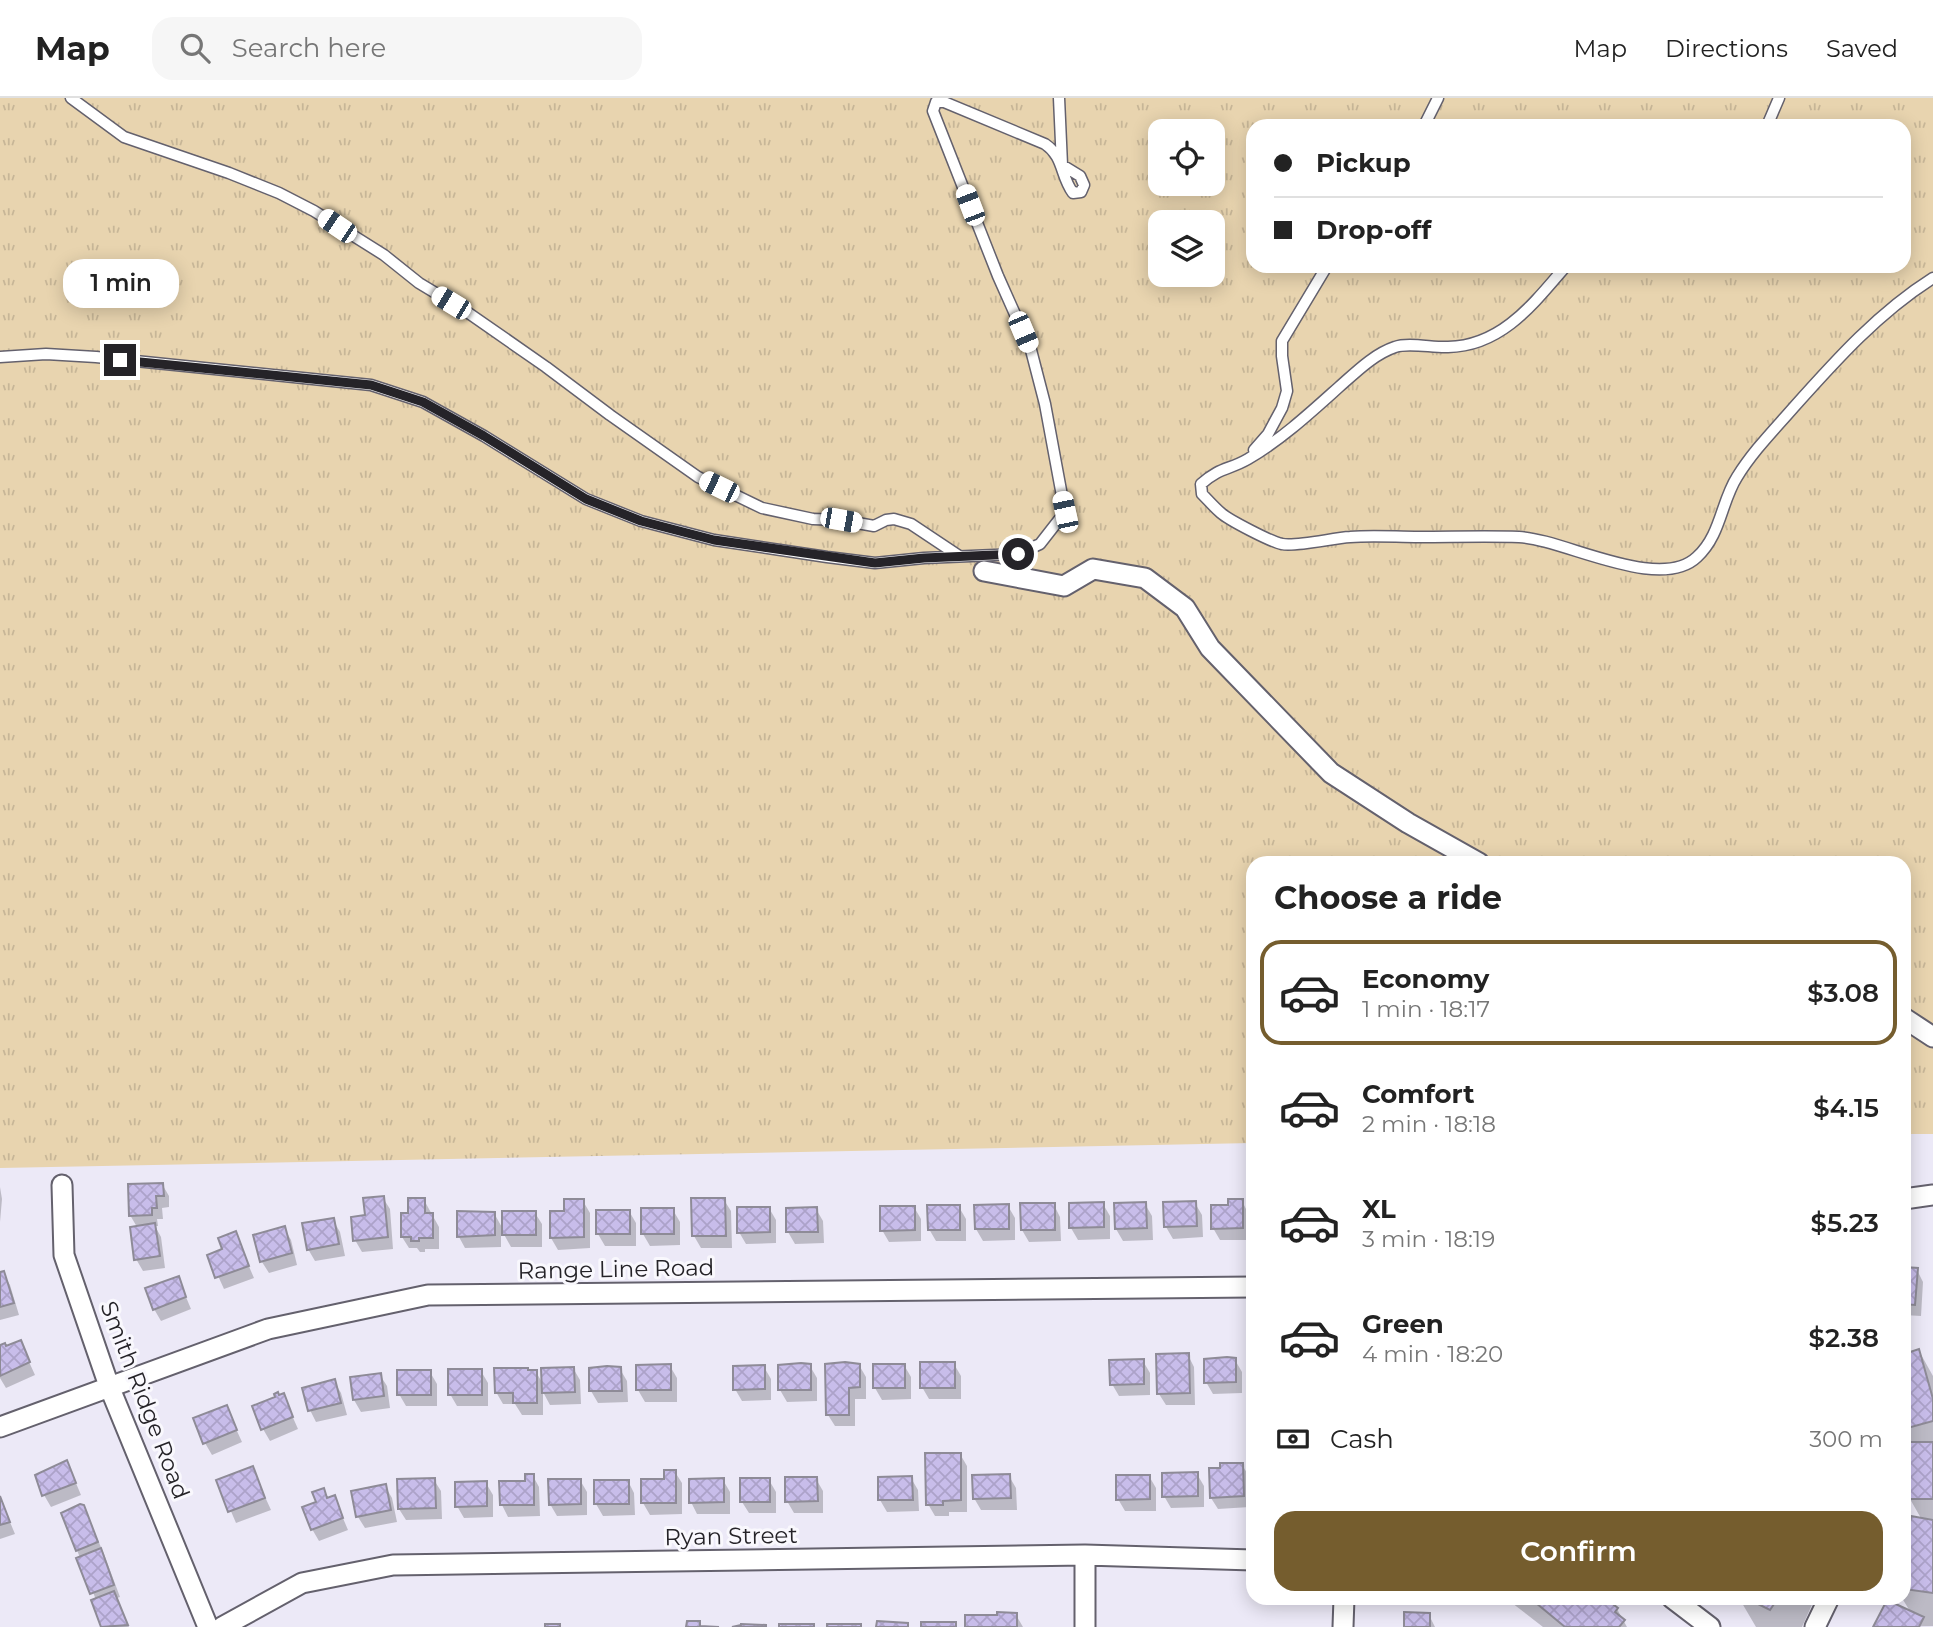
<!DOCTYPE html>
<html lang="en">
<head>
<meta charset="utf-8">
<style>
  body { margin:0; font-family:Montserrat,sans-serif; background:#f6f6f6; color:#222; height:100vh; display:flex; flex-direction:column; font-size:26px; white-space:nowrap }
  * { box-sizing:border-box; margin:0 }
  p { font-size:23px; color:#767676 }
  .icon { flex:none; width:38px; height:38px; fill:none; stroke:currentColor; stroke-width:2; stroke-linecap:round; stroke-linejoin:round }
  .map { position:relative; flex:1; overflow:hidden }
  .drawer { position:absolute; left:1246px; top:758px; width:665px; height:749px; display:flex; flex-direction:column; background:#fff; border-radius:21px; box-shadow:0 4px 18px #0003 }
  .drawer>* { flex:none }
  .banner { position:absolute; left:1246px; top:21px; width:665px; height:154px; border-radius:21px; box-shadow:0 4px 18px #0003; display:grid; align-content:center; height:154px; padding:0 28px; background:#fff }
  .buttons { position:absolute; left:1148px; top:21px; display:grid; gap:14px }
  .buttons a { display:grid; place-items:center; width:77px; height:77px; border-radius:14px; background:#fff; box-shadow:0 4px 18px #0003; font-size:35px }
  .end { position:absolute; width:32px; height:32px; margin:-16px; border:9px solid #252328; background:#fff; box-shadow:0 0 0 4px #fff }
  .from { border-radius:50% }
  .bubble { position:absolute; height:49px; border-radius:21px; background:#fff; box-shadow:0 4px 18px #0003; font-size:23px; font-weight:600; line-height:49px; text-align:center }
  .car { position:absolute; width:21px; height:42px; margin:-21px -10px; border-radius:9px; box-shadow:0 0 5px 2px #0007; background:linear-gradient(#fff 24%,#345 0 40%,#fff 0 76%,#345 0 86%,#fff 0) }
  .banner b { display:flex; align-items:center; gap:24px; height:66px; font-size:26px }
  .banner b+b { border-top:2px solid #e0e0e0 }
  .banner i { width:18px; height:18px; background:#222 }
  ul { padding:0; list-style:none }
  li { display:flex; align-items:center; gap:21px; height:105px; margin:0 14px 10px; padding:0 14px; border:4px solid transparent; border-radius:21px }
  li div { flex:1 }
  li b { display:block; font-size:26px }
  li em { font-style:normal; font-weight:600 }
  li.on { border-color:#755d2e }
  li>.icon { width:63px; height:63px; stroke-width:1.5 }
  h2 { padding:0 28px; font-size:32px; line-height:84px }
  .pay { display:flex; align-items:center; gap:18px; height:77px; padding:0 28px; font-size:26px }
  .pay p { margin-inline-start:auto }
  .cta { display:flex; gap:14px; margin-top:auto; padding:14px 28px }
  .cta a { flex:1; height:80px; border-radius:21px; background:#755d2e; color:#fff; font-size:28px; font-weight:600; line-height:80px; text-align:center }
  header { display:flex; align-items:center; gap:42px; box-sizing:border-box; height:98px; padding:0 35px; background:#fff; border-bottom:2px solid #e0e0e0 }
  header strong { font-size:33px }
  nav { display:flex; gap:38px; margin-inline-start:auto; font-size:24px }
  .search { width:490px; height:63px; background:#f6f6f6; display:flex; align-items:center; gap:18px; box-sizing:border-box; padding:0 24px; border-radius:21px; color:#767676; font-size:26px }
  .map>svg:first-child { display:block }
  .grass { fill:url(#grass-tufts); fill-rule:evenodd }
  .shadow { fill:#0003 }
  .building { fill:url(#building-cross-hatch); stroke:#8e8b97; stroke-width:2 }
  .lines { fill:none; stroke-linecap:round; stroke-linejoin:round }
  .lane-casing { stroke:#64616d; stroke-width:13 }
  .street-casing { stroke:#64616d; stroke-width:23 }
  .lane { stroke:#fff; stroke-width:10 }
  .street { stroke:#fff; stroke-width:19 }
  .route { stroke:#252328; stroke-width:9 }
  .labels { text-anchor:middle; stroke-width:6; stroke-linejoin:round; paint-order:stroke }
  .street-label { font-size:23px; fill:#252328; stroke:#f9f8fd }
</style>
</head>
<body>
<header>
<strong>Map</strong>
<div class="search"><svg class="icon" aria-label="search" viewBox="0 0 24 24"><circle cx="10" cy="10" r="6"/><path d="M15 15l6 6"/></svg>Search here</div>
<nav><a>Map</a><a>Directions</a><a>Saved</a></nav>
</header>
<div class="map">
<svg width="1933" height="1529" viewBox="0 0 1933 1529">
  <defs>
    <pattern id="grass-tufts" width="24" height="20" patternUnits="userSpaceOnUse" patternTransform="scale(1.75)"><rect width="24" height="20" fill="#e8d4af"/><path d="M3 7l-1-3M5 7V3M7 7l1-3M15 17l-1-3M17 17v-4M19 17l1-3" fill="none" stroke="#c7b697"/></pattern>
    <pattern id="building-cross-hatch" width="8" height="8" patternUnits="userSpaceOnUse" patternTransform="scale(1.75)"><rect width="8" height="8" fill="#c8bdea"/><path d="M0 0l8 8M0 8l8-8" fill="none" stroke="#aca2c9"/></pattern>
  </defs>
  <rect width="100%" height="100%" fill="#ece9f7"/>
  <!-- grass -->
  <path class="grass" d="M0 0H1933V1036H1904V765H1253V1045L0 1070ZM1253 28H1904V168H1253ZM1160 33H1213V86H1160ZM1160 124H1213V177H1160Z"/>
  <!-- shadow -->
  <path class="shadow" d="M162 1086 169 1098V1109L162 1110 163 1121H157L158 1128H155L161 1139 165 1170 143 1173 136 1161 137 1129 130 1117Z
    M0 1089 2 1101 0 1124Z
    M383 1100 390 1111 393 1151 362 1154 355 1142 367 1119Z
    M424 1102 439 1129V1151H425V1154H420L417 1150H409L402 1139 410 1117Z
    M724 1102 731 1113 732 1150H701L694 1138Z
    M583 1103 590 1115V1150L558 1152 551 1140 565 1115Z
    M1242 1103 1248 1115V1142H1220L1213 1130 1230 1109Z
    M1195 1105 1202 1117 1203 1139 1173 1141 1166 1129Z
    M1103 1106 1110 1118V1141L1078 1142 1071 1130Z
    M1145 1106 1152 1118 1153 1142 1123 1143 1116 1131Z
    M1054 1107 1060 1119 1061 1143 1029 1144 1022 1132Z
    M1008 1108 1015 1120V1142L983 1143 976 1131Z
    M914 1109 921 1121V1143L889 1144 882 1132Z
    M959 1109 966 1121V1143H936L929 1131Z
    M769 1110 776 1122V1145L746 1146 739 1134Z
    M816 1111 823 1123 824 1145 795 1146 788 1134Z
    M673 1112 680 1124V1147L650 1148 643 1136Z
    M598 1113H629L636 1125V1148H605L598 1136Z
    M494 1115 504 1133 535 1115 542 1126V1149H511L501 1131V1149L465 1150 459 1139Z
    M333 1122 340 1134 345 1158 315 1163 308 1151Z
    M284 1130 291 1142 297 1167 269 1175 262 1164Z
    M235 1136 254 1180 224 1191 209 1158 225 1152Z
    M1904 1170 1917 1172 1923 1184 1921 1218 1904 1217Z
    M0 1175H3L10 1187 19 1217 0 1222Z
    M178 1180 191 1211 161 1223 154 1211Z
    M20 1244 35 1277 6 1290 0 1280V1249L6 1250Z
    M1919 1253 1933 1278V1528L1875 1529 1911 1515 1902 1500 1904 1451 1907 1452 1922 1422 1910 1401 1909 1349 1904 1339V1257Z
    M1188 1257 1194 1269 1195 1307H1166L1159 1296Z
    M1235 1262 1242 1274V1295L1213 1296 1206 1284Z
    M1143 1263 1150 1275V1297L1119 1298 1112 1286Z
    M954 1266 961 1278V1301H929L922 1289Z
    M859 1267 866 1279V1301H855V1328H835L828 1317Z
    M904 1267 911 1279V1301L882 1302 875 1290Z
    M670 1268 677 1280V1304H645L638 1292Z
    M810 1268 817 1280V1303L787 1304 780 1292Z
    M764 1269 771 1281V1302L742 1303 735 1291Z
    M573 1270 580 1282 581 1306 550 1307 543 1294V1317H522L515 1306H503L496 1294 528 1274H536L543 1286Z
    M620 1271 627 1283 628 1304 598 1305 591 1293Z
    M481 1273 488 1285V1308H457L450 1296Z
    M430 1274 437 1286V1308H406L399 1296Z
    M380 1277 387 1288 390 1310 361 1314 354 1302Z
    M334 1283 341 1295 347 1317 316 1324 310 1312Z
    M283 1297 298 1331 270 1343 263 1331 279 1299Z
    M226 1309 242 1344 212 1357 205 1345Z
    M960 1356 967 1368V1414H949V1418H935L928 1406Z
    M67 1364 81 1397 51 1409 44 1397Z
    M1242 1367 1249 1378 1250 1409 1218 1411 1211 1400Z
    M252 1370 271 1412 236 1425 218 1383Z
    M675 1374 682 1385V1416L650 1417 643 1405Z
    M1197 1376 1204 1388V1409L1171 1410 1164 1398Z
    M533 1378 539 1389 540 1418 508 1419 502 1407Z
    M1009 1378 1016 1390 1017 1412H981L974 1400Z
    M1149 1378 1156 1390V1413H1125L1118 1401Z
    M911 1380 918 1392 919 1413 887 1414 880 1402Z
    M816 1381 823 1393V1415H794L787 1403Z
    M434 1382 441 1393 442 1421 406 1422 399 1411Z
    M580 1382 587 1394V1417L557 1418 550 1406Z
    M723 1382 730 1394V1416H697L691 1404Z
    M769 1382 776 1394V1415H749L742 1404Z
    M628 1383 634 1395 635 1417 603 1418 596 1406Z
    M486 1385 493 1397V1419L464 1420 457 1408Z
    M385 1388 392 1400 397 1424 365 1430 358 1419 353 1395Z
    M323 1392 328 1401 334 1399 348 1432 319 1443 312 1431Z
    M0 1400 15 1436 0 1441Z
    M83 1408 104 1456 120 1499 117 1500 129 1529H103L93 1503 96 1502 77 1452Z
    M1509 1500H1593L1603 1508 1617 1511 1627 1529H1543L1512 1505Z
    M1739 1500H1815L1802 1529H1756Z
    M1016 1517 1023 1529H967Z
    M1429 1517 1435 1529H1406Z"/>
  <!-- building -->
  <path class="building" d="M163 1085 164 1098H156L157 1110H152V1117L129 1118 128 1086Z
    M384 1098 388 1139 353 1143 351 1119 365 1117 363 1100Z
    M408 1100H425V1115H433V1140H419V1143H411V1139H401V1115H408Z
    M691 1100H725L726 1138H692Z
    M564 1101H584V1139L550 1140V1113H564Z
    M1228 1101H1243V1130L1211 1131V1107H1228Z
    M1196 1103 1197 1128 1164 1129 1163 1104Z
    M1104 1104V1129L1069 1130V1105Z
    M1146 1104 1147 1130 1115 1131 1114 1105Z
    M1020 1105H1055V1132H1021Z
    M1009 1106V1131H975L974 1107Z
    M927 1107H960V1132H928Z
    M880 1108H915V1132L880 1133Z
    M737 1109H770V1134L737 1135Z
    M817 1109 818 1134H786V1110Z
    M641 1110H674V1136H641Z
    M596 1112H630V1136H596Z
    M457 1113 495 1114V1137L457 1139Z
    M502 1113H536V1137H502Z
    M334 1120 339 1146 307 1152 302 1125Z
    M155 1125 160 1158 134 1162 130 1129Z
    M285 1128 292 1155 260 1164 253 1137Z
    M236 1133 249 1168 215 1180 207 1157 222 1151 218 1140Z
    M1904 1169 1918 1170 1915 1207 1904 1206Z
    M4 1173 14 1205 0 1209V1174Z
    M179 1178 186 1199 153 1212 145 1190Z
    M21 1242 30 1264 0 1278V1247L5 1245 6 1248Z
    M1919 1251 1933 1301V1323L1904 1331V1256Z
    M1189 1255 1190 1295 1157 1296 1156 1256Z
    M1227 1259 1236 1260V1284L1204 1285V1261Z
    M1144 1261V1286L1110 1287 1109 1262Z
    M845 1264 860 1266V1289L849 1290V1317H826L825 1266Z
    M920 1264H955V1290H920Z
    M801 1265 811 1266V1292H778V1267Z
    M671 1266V1292H636V1267Z
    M873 1266H905V1290H873Z
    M765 1267V1291L733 1292V1268Z
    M607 1268 621 1269 622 1293H589V1270Z
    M574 1269 575 1294 542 1295 541 1270Z
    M494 1270H528V1272H537V1305H513V1295H495Z
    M448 1271H482V1297H448Z
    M397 1272H431V1297H397Z
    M381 1275 384 1298 353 1302 350 1279Z
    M335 1281 341 1305 308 1313 302 1290Z
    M278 1294 279 1297 284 1295 293 1319 261 1332 252 1308 275 1299 274 1296Z
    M227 1307 237 1332 203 1346 193 1320Z
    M1908 1344H1933V1401H1908L1906 1358 1908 1356Z
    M925 1355H961V1402L943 1403V1407H926Z
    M67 1362 76 1385 42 1398 35 1377Z
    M1220 1365H1243L1244 1398 1210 1400 1209 1370H1220Z
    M253 1368 265 1400 228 1414 216 1382Z
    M664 1372H676V1405H641V1381H664Z
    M1198 1374V1398L1162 1399V1375Z
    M525 1376H534V1407H500L499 1383H525Z
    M1010 1376 1011 1400 973 1401 972 1377Z
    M1116 1377H1150V1401L1116 1402Z
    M912 1378 913 1402H878V1379Z
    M785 1379H817L818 1403 785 1404Z
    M435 1380 436 1410 398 1411 397 1381Z
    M724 1380V1404L689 1405V1381Z
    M740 1380H770V1404H740Z
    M548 1381H581V1406L549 1407Z
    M594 1382H629V1406H594Z
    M487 1383V1408L455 1409V1384Z
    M386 1386 391 1412 356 1419 351 1393Z
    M324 1390 327 1400 335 1397 343 1420 311 1432 302 1409 316 1404 312 1394Z
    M0 1398 10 1424 0 1427Z
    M80 1406 84 1407 98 1444 76 1453 61 1415Z
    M1911 1418 1933 1422V1495L1904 1491V1449L1906 1450Z
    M101 1450 114 1487 90 1496 76 1460Z
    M114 1493 128 1527 101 1529 91 1502Z
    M1530 1500H1595L1603 1506 1606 1501 1618 1510 1615 1514 1625 1522 1619 1529H1565Z
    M1746 1500H1778L1770 1512Z
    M1887 1502 1924 1519 1919 1529H1873Z
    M997 1514 1017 1515V1529H965V1517H997Z
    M1404 1514 1430 1515V1529H1404Z
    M687 1523H700V1528L719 1529H686Z
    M877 1523 908 1525V1529H876Z
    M921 1524H956V1529H921Z
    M545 1526H560V1529H545Z
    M741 1526 766 1527V1529H732L741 1527Z
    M779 1526H814V1529H779Z
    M827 1526H861V1529H827Z"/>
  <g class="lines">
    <defs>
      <path id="lane" d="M71 0 124 39 229 75 279 95 314 113 384 157 419 185 467 214 546 269 610 317 698 379 762 410 813 421 841 422 874 428 886 422 894 421 911 426 959 458
        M1424 28 1438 0
        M1767 28 1779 0
        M1566 168C1534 205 1502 248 1448 249 1434 250 1408 244 1395 249 1374 256 1356 274 1339 289 1310 315 1282 341 1248 361 1229 372 1220 369 1201 386L1202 396C1208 402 1214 409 1221 415 1229 422 1271 444 1282 446 1296 449 1333 440 1350 439 1373 437 1396 439 1419 439 1452 439 1486 438 1519 439 1564 441 1659 495 1697 459 1721 437 1721 404 1737 379 1753 353 1774 332 1794 309 1836 262 1879 214 1933 180
        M0 259 46 256 96 259 371 287 423 304 484 338 586 401 641 423 714 442 827 459 875 465 924 460 1018 456 1040 446 1065 414 1045 306 1031 252 998 178 933 13 936 4H944L1045 46C1064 59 1060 77 1073 95L1081 94 1084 87 1080 78 1062 67 1059 0
        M1254 352 1268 336 1282 310 1287 293 1282 258V243L1327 168"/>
      <path id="street" d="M984 473 1064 488 1093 471 1145 480 1185 510 1210 550 1331 675 1408 725 1479 765
        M1904 920 1933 939
        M62 1087 64 1157 109 1288 208 1529
        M1904 1101 1933 1097
        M0 1329 268 1231 428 1197 1253 1189
        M1085 1457V1529
        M1672 1500 1710 1529
        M222 1529 302 1485 393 1467 1085 1457 1253 1462
        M1343 1529 1344 1500
        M1815 1529 1829 1500"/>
    </defs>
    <!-- lane casing -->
    <use href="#lane" class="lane-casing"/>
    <!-- street casing -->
    <use href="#street" class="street-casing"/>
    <!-- lane -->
    <use href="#lane" class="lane"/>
    <!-- street -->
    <use href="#street" class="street"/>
  </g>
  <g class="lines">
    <!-- route -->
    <path class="route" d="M120 262 371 287 423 304 484 338 586 401 641 423 714 442 875 465 924 460 1018 456"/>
  </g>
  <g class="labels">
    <!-- street labels -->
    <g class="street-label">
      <text transform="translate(616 1171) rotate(-1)" y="8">Range Line Road</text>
      <text transform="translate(145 1302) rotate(69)" y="8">Smith Ridge Road</text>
      <text transform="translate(731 1438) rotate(-1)" y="8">Ryan Street</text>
    </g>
  </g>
</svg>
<div class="buttons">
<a><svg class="icon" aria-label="locate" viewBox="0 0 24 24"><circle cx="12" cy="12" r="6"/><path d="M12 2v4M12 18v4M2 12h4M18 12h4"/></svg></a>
<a><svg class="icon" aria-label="layers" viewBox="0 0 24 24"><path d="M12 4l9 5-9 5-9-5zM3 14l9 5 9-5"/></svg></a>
</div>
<i class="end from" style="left:1018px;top:456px"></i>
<i class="end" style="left:120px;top:262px"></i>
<div class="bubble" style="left:63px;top:161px;width:116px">1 min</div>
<i class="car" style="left:970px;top:107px;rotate:339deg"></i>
<i class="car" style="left:337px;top:128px;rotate:304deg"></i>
<i class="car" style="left:451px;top:205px;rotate:301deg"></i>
<i class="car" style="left:1023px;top:234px;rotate:157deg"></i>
<i class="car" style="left:719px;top:389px;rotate:296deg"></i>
<i class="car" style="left:1065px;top:414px;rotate:348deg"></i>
<i class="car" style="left:841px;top:422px;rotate:100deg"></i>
<div class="banner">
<b><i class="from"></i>Pickup</b>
<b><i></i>Drop-off</b>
</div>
<section class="drawer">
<h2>Choose a ride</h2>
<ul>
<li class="on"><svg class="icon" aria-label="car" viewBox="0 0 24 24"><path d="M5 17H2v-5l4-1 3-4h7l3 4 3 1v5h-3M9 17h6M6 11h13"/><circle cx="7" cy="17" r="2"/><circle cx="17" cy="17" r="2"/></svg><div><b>Economy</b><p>1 min · 18:17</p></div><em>$3.08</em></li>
<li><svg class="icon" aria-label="car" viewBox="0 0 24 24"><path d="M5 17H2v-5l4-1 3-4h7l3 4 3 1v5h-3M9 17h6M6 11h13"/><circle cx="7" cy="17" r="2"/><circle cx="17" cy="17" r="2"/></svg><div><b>Comfort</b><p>2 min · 18:18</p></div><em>$4.15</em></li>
<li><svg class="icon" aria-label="car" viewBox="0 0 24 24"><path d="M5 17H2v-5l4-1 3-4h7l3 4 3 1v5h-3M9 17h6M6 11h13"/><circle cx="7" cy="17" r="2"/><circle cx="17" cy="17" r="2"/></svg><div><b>XL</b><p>3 min · 18:19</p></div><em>$5.23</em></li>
<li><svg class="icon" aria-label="car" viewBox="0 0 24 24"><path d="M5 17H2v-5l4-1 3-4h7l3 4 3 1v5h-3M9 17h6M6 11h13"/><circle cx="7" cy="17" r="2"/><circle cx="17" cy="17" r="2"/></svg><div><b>Green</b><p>4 min · 18:20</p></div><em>$2.38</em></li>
</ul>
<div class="pay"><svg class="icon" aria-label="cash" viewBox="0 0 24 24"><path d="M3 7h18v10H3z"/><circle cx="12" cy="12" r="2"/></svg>Cash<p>300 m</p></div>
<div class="cta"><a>Confirm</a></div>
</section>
</div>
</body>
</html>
